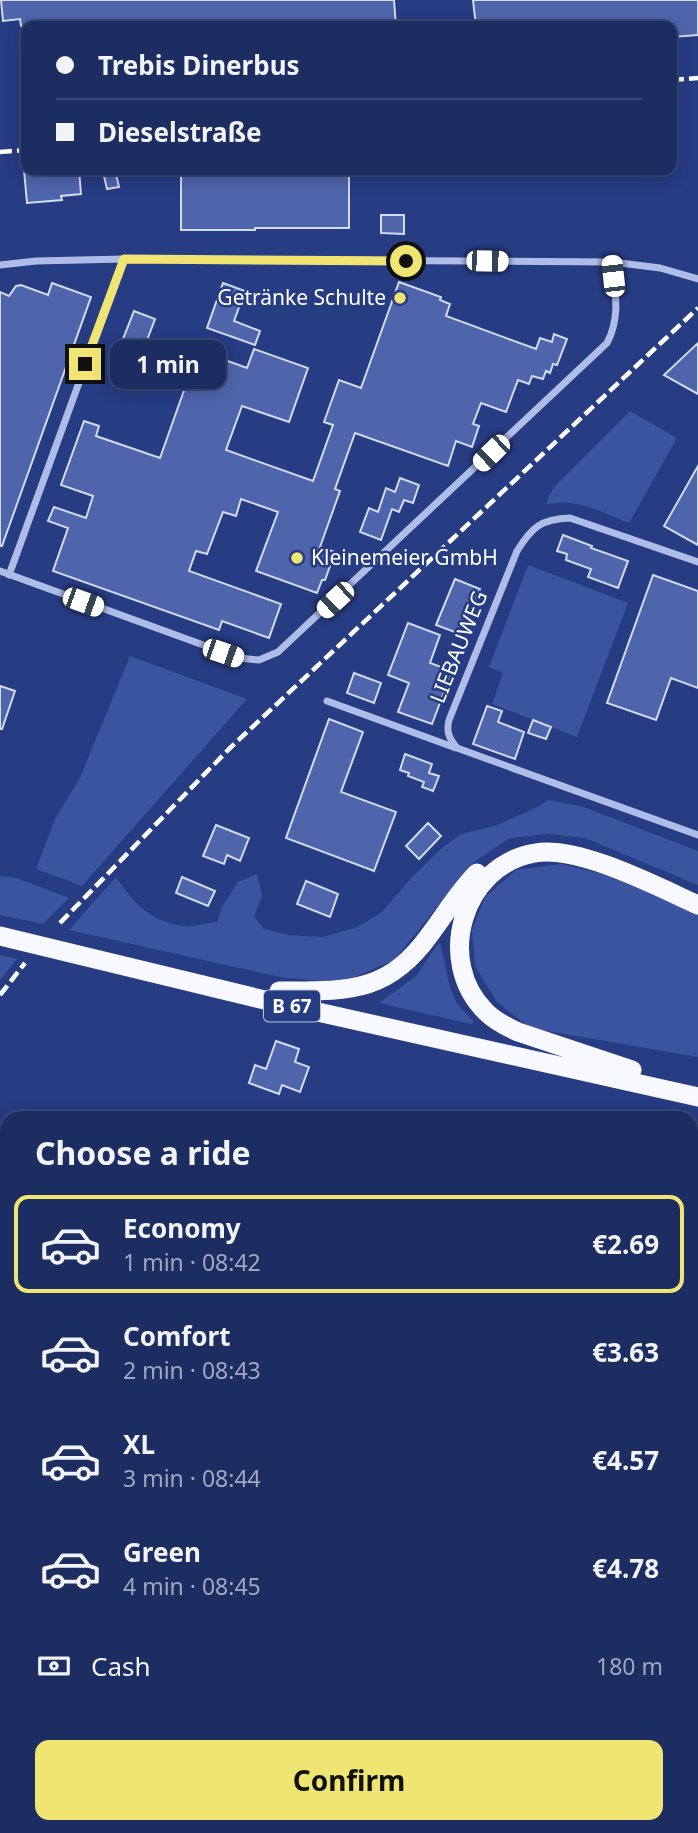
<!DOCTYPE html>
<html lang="en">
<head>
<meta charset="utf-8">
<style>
  body { margin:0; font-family:"Noto Sans",sans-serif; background:#29396b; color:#f1f3f6; height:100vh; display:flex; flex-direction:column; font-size:26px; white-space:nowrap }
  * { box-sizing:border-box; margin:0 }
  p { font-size:23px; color:#a0a8be }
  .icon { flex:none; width:38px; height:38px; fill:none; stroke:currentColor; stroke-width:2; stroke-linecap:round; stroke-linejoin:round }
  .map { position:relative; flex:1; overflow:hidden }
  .details { position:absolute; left:0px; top:1111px; width:698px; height:723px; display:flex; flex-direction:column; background:#1c2d62; border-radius:21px 21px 0 0; box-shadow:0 4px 18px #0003,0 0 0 2px #3a4977 }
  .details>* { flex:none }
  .top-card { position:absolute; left:21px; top:21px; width:656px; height:154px; border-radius:14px; box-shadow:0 4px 18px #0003,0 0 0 2px #3a4977; display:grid; align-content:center; height:154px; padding:0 35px; background:#1c2d62 }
  .end { position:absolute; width:32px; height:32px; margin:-16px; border:9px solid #f0e573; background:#111; box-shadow:0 0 0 4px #111 }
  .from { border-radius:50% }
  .bubble { position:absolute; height:49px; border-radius:14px; background:#1c2d62; box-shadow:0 4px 18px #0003,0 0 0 2px #3a4977; font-size:23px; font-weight:700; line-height:49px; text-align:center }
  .car { position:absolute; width:21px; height:42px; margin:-21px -10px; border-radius:9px; box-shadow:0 0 5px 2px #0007; background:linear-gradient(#fff 24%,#345 0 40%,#fff 0 76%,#345 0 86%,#fff 0) }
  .top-card b { display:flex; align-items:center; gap:24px; height:66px; font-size:26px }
  .top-card b+b { border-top:2px solid #3a4977 }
  .top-card i { width:18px; height:18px; background:#f1f3f6 }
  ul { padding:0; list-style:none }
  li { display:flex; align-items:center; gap:21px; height:98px; margin:0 14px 10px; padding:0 21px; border:4px solid transparent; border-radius:14px }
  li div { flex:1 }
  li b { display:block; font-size:26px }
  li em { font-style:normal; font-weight:700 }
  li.selected { border-color:#f0e573 }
  li>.icon { width:63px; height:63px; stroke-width:1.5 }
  h2 { padding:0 35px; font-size:32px; line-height:84px }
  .pay { display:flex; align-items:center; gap:18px; height:77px; padding:0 35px; font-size:26px }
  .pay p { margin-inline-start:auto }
  .primary-button { display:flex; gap:14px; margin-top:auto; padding:14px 35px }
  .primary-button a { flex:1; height:80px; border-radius:14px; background:#f0e573; color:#111; font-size:28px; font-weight:700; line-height:80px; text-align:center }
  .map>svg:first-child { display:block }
  .green { fill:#3a54a0 }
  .water { fill:#3d4d82; stroke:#a3b5e8; stroke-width:2 }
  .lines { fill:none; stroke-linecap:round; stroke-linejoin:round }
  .stream { stroke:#a3b5e8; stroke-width:4.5 }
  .building { fill:#4e65ab; stroke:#d2dbf6; stroke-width:2 }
  .minor { stroke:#aebde7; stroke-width:7 }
  .secondary { stroke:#d8dff6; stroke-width:14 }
  .trunk { stroke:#f8f9fe; stroke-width:19 }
  .rail { stroke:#fff; stroke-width:4.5; stroke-dasharray:12 5; stroke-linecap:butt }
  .route { stroke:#f0e573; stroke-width:9 }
  .poi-dot { fill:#f0e573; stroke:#263c83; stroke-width:2.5 }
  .labels { text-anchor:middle; stroke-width:5; stroke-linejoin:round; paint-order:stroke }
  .shield { fill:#263c83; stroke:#bec4da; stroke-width:2 }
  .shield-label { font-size:19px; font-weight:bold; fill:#fff }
  .poi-label { font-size:21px; fill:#fff; stroke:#263c83; text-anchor:end }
  .street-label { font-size:21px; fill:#fff; stroke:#263c83 }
</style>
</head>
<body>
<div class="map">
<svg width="698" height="1833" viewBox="0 0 698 1833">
  <rect width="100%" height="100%" fill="#263c83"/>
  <!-- green -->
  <path class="green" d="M630 411 677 438 629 523C603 513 574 496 546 505L550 494 555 486Z
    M528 565 628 603 577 737 492 704 503 673 489 667Z
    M130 656 247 699 82 886 36 869 55 819 80 778Z
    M548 800 584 807 698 851V885L585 838 548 834 510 838 474 862 394 960 341 983 280 977 69 930 116 877C134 903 149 921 183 926 193 927 206 923 217 922L222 907 238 882 257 874 262 896 254 916 264 929 289 935 323 937 355 928 381 913 413 876 443 847 461 834 495 826 534 809Z
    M561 864 620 878 698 911V1057L530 1028 497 1002 475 966 472 930 485 897 516 870Z
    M0 876 17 878 69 898 43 924 0 915Z
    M440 943C446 963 447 986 458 1005 463 1011 469 1016 474 1022L471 1024 379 1003 416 976 437 945Z
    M0 955 17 959 0 980Z"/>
  <!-- water -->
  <path class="water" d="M0 1533 7 1535V1655L0 1651Z"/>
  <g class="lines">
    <!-- stream -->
    <path class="stream" d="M0 1519 7 1522"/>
  </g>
  <!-- building -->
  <path class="building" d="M1 0H394L396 26H21L20 19 3 21Z
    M473 0H698V35L672 37V26H476Z
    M24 170H79L81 194 61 196 62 200 27 203Z
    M225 170H349V228H255V230H181V176H225Z
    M116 174 119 187 107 189 104 176Z
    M381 215H404V234L381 233Z
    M399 282 441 297 440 300 450 304 446 316 536 349 540 338 552 342 554 334 567 339 557 365 553 364 550 373 546 371 543 379 532 376 529 384 518 380 506 412 481 403 473 424 479 426 472 447 456 441 448 466 355 433 335 489 340 491 320 547 335 552 325 580H322L317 593 256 571 278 512 241 499 236 516 223 512 207 554 196 551 189 571 281 604 269 638 222 621 219 630 53 571 68 528 48 521 54 507 86 518 93 496 61 485 84 421 99 426 96 436 160 458 187 382 203 387 214 356 247 368 254 349 308 368 289 422 242 406 226 450 313 481 333 425 324 422 339 380 361 388Z
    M52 283 91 297 2 546H0V292L9 296 16 286 21 285 48 295Z
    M223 283 245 291 234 321 260 331 255 345 207 328Z
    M134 311 155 319 146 343 137 339 135 343 123 339Z
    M698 343V394L664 375Z
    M698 466V545L664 526Z
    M400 478 419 485 413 503 404 500 399 512 392 509 381 540 360 532 369 508 378 512 386 488 395 492Z
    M563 535 592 546 591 548 628 561 618 588 588 577 591 569 566 560 567 554 557 551Z
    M653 575 698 591V688L671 678 656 720 607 703Z
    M455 579 480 589 468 621 466 620 460 634 436 625Z
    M408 623 440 635 430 663 452 671 432 724 398 712 409 683 388 675Z
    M354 673 381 683 374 703 347 693Z
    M0 686 15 691 2 729H0Z
    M487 706 502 711 498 722 524 732 515 759 473 744Z
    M329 719 363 732 341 792 396 812 374 871 286 838Z
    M533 720 551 727 546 739 528 733Z
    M405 754 432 764 429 773 439 776 433 791 422 787 424 782 408 776 409 773 400 770Z
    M428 823 441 836 419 859 406 846Z
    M216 825 249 838 240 861 227 855 224 864 203 856Z
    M182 877 215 891 208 906 176 893Z
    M306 881 338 894 330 917 297 904Z
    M276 1041 299 1049 295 1062 309 1067 300 1092 282 1085 279 1094 249 1083 255 1065 266 1069Z"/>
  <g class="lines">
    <!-- minor -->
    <path class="minor" d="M0 265 36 261 124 259 612 262 660 268 698 279
      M698 562 570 518C541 519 532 527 517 551L449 720C446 732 449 738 457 748L698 835
      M0 571 239 658 259 660 278 652 607 343C621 317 615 291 612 262
      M9 575 124 259
      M327 701 456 748
      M10 1827 25 1833"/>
    <!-- secondary -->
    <path class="secondary" d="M691 1479 698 1468
      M488 1833 491 1827"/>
    <!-- trunk -->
    <path class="trunk" d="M0 936 273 1002 698 1097
      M279 991C348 991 388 994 431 933 446 913 459 891 477 873
      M632 1070 518 1032C507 1027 495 1021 486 1012 434 961 463 865 535 853 578 845 658 887 698 905"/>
    <!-- rail -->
    <path class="rail" d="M672 80 698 78
      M0 152 26 150
      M60 923 229 749 698 308
      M0 995 25 963"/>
  </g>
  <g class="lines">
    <!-- route -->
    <path class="route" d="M85 364 124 259 406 261"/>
  </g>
  <!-- markers -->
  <g class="poi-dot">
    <circle cx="400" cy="298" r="7"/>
    <circle cx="297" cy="558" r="7"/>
  </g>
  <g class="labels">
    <!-- shield labels -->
    <rect class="shield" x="264" y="990.5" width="56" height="31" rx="5"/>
    <g class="shield-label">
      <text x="292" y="1013">B 67</text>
    </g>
    <!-- poi labels -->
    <g class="poi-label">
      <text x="386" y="305">Getränke Schulte</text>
      <text x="311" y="565" text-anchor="start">Kleinemeier GmbH</text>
    </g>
    <!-- street labels -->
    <g class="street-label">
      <text transform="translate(459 647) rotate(-68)" y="7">LIEBAUWEG</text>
    </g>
  </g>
</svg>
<i class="end from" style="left:406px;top:261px"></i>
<i class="end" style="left:85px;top:364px"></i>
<div class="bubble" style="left:110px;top:340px;width:116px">1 min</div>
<i class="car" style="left:487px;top:261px;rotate:91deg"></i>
<i class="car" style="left:613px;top:276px;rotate:354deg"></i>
<i class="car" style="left:491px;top:453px;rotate:226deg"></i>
<i class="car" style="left:335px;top:600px;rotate:227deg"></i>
<i class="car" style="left:83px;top:602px;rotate:110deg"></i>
<i class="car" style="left:223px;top:653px;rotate:109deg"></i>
<div class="top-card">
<b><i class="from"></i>Trebis Dinerbus</b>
<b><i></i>Dieselstraße</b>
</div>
<section class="details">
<h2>Choose a ride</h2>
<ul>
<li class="selected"><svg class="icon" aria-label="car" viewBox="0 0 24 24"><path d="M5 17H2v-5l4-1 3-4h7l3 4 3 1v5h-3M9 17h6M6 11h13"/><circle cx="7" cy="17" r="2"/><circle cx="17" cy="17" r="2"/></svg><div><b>Economy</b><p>1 min · 08:42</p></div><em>€2.69</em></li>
<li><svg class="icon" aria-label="car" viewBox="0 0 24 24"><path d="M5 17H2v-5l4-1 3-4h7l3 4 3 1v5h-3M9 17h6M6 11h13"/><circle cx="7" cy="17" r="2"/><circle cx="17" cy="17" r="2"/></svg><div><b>Comfort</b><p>2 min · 08:43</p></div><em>€3.63</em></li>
<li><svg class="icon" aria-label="car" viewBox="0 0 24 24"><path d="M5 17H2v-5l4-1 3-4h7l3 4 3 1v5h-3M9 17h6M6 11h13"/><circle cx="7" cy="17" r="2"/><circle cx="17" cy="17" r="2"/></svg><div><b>XL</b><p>3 min · 08:44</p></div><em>€4.57</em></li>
<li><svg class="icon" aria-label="car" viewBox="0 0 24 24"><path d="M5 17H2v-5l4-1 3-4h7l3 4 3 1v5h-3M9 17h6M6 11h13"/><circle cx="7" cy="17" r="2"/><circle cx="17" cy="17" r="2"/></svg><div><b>Green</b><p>4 min · 08:45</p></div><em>€4.78</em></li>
</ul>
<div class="pay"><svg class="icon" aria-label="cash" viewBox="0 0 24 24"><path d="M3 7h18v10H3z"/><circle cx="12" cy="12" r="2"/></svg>Cash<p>180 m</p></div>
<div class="primary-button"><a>Confirm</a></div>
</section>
</div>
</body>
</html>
